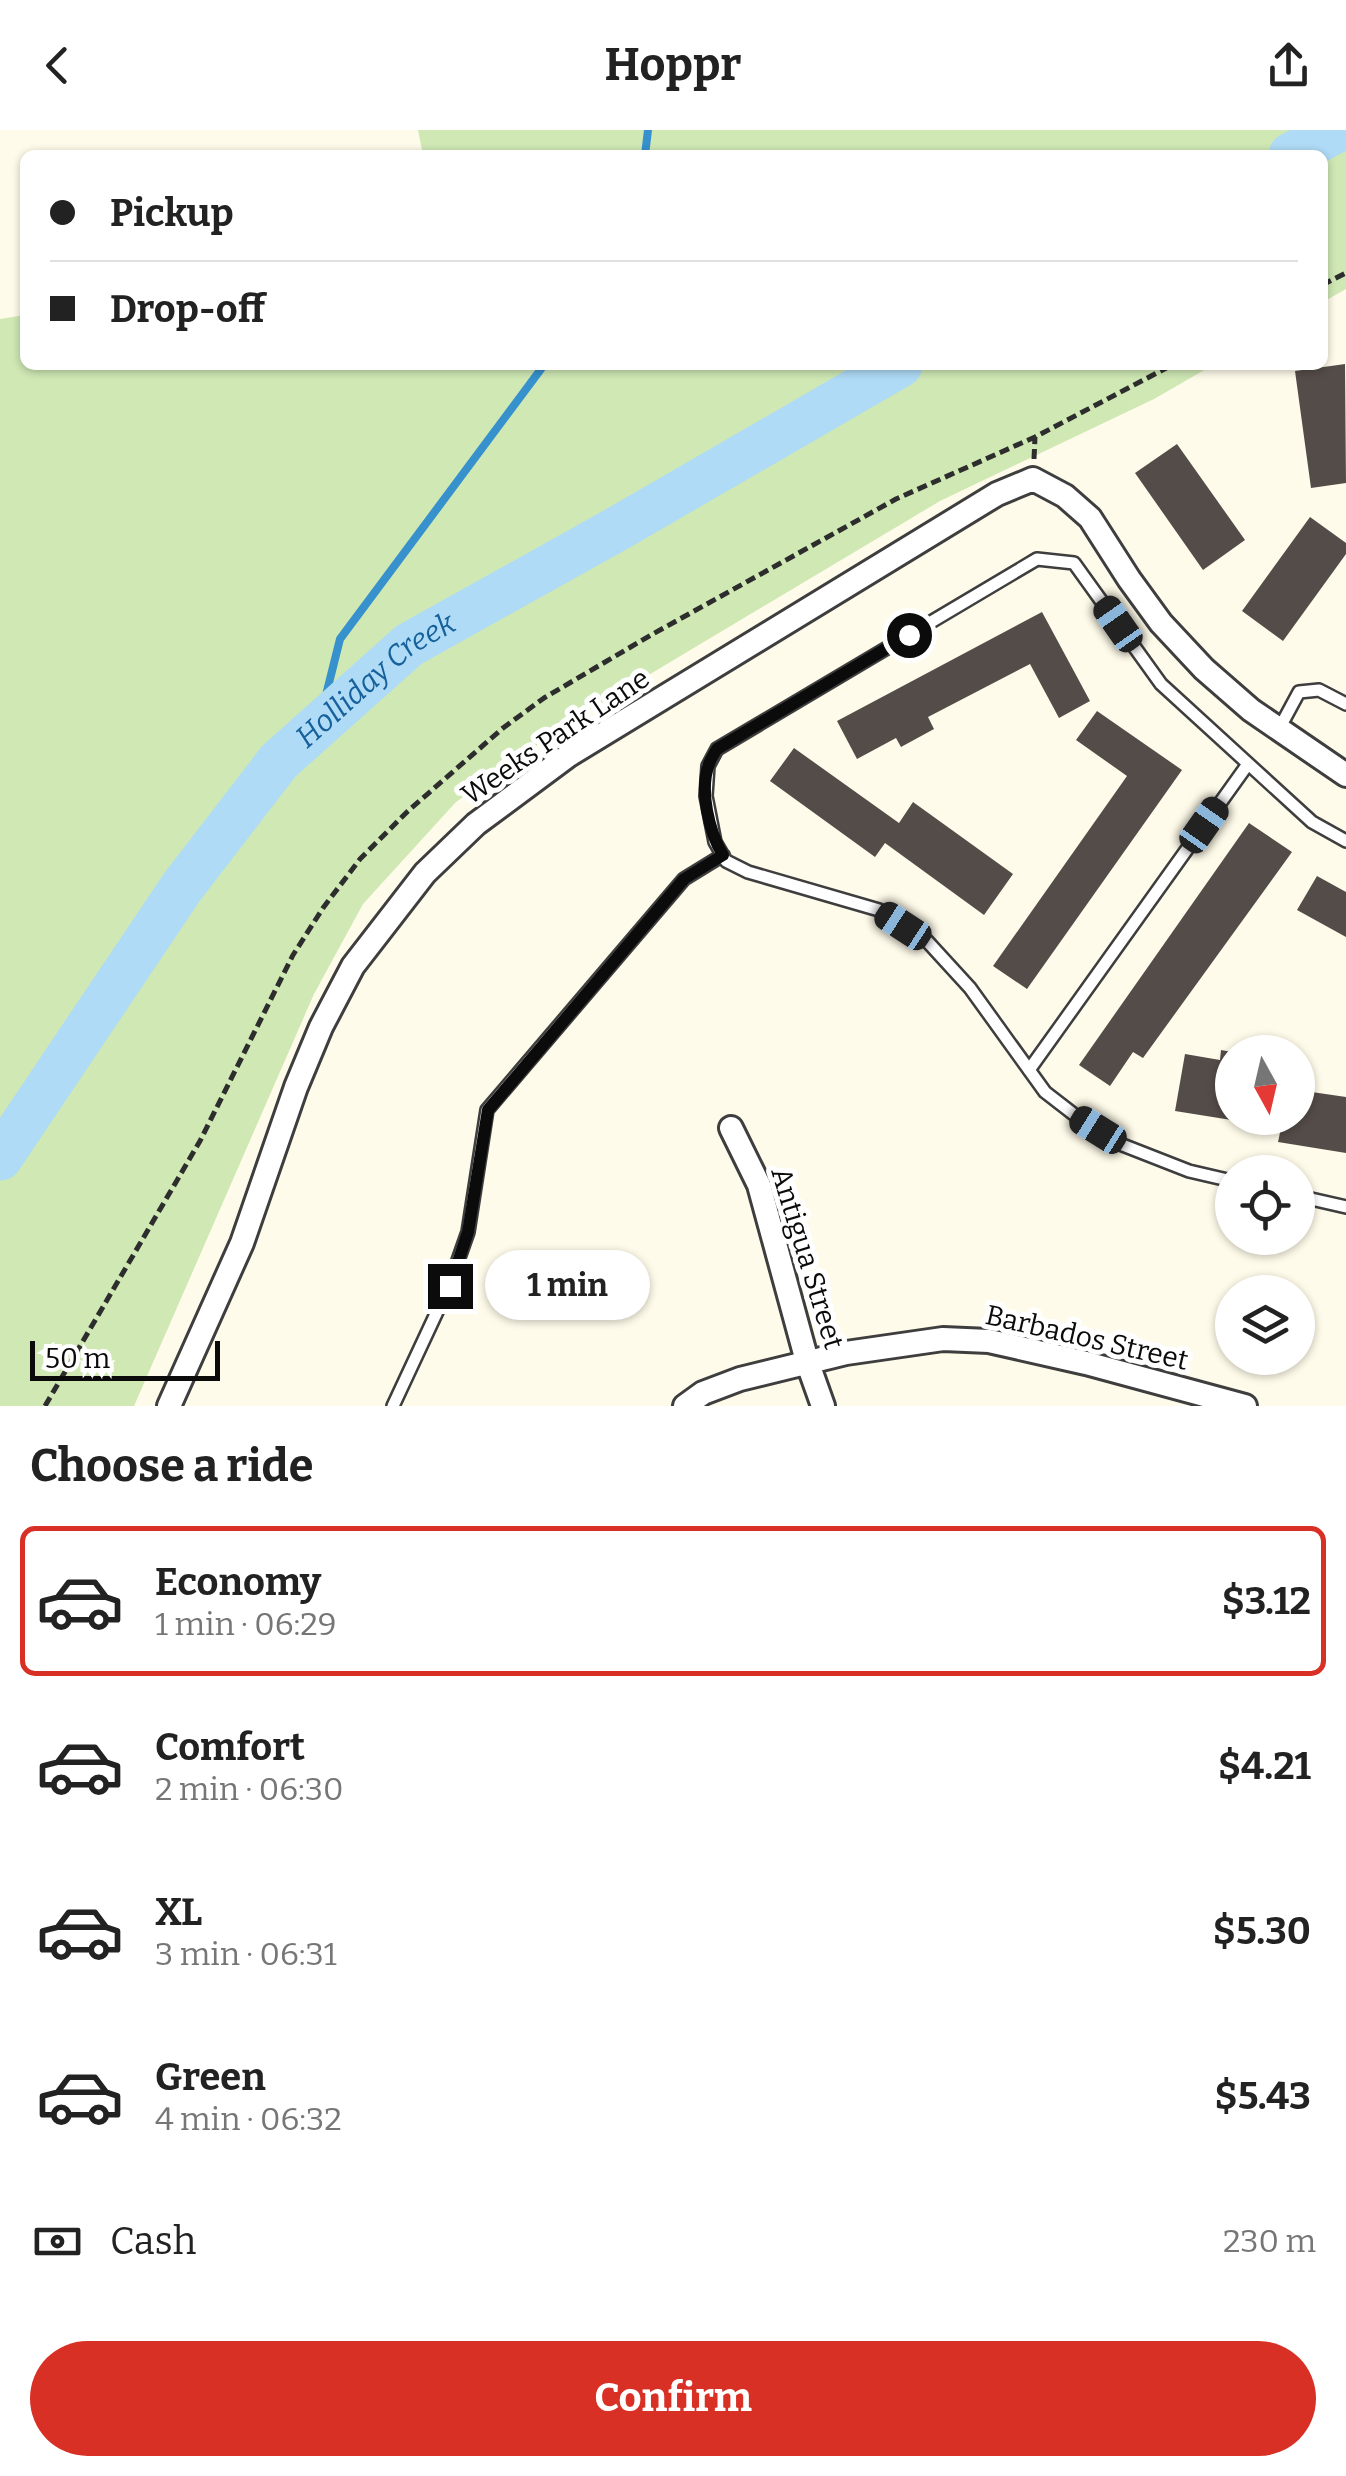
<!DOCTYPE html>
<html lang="en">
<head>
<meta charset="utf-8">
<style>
  body { margin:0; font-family:Bitter,serif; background:#f6f6f6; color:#222; height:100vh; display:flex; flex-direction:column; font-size:38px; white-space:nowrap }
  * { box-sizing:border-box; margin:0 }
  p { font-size:32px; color:#767676 }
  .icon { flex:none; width:55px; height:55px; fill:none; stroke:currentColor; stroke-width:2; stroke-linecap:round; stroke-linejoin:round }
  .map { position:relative; height:1276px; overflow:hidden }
  .sheet { display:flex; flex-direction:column; background:#fff; flex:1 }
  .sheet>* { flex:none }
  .hud { position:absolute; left:20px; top:20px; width:1308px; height:220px; border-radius:15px; box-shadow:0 2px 8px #0004; display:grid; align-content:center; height:220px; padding:0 30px; background:#fff }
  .needle { width:65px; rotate:172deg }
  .controls { position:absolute; left:1215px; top:905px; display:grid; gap:20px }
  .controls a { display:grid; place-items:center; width:100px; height:100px; border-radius:50%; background:#fff; box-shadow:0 2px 8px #0004; font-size:50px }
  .scale { position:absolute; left:30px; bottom:25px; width:190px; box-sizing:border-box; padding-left:10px; border:5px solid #0b0b0b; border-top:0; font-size:28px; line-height:35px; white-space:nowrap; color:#0b0b0b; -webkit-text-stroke:8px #fff; paint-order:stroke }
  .end { position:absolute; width:45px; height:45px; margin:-22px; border:12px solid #0b0b0b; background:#fff; box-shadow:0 0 0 5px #fff }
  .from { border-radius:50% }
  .bubble { position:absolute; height:70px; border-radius:35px; background:#fff; box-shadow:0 2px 8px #0004; font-size:32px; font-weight:700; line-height:70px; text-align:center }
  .car { position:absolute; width:30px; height:60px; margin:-30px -15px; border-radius:12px; box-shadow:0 0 8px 2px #0007; background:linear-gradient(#222 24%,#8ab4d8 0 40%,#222 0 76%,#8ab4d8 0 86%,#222 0) }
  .hud b { display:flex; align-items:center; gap:35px; height:95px; font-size:38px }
  .hud b+b { border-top:2px solid #e0e0e0 }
  .hud i { width:25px; height:25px; background:#222 }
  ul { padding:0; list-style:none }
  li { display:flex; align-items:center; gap:30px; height:150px; margin:0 20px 15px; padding:0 10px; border:5px solid transparent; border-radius:15px }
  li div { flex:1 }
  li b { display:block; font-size:38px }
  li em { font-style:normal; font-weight:700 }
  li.selected { border-color:#d93025 }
  li>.icon { width:90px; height:90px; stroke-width:1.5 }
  h2 { padding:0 30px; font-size:45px; line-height:120px }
  .pay { display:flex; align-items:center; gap:25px; height:110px; padding:0 30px; font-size:38px }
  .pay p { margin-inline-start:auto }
  .cta { display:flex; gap:20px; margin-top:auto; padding:20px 30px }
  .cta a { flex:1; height:115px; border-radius:60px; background:#d93025; color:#fff; font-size:40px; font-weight:700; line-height:115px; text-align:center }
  header { display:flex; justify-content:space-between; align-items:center; height:130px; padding:0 30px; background:#fff; font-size:45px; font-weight:700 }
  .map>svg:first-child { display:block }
  .green { fill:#cfe8b4 }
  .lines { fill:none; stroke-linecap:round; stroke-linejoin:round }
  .stream { stroke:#3691cd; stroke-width:8 }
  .river { stroke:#afdbf6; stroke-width:45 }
  .building { fill:#544c48 }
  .lane-casing { stroke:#3e3e3e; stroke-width:16 }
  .street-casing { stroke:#3e3e3e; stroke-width:28 }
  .path { stroke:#2d2d2d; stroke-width:5; stroke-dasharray:10 5; stroke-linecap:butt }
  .lane { stroke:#fff; stroke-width:11 }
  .street { stroke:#fff; stroke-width:22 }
  .route { stroke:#0b0b0b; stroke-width:12 }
  .labels { text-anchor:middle; stroke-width:10; stroke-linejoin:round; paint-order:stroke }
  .street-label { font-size:28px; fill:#0b0b0b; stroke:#fff }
  .water-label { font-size:30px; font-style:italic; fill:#16619c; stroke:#fff }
</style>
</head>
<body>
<header><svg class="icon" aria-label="back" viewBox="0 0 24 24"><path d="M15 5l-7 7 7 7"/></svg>Hoppr<svg class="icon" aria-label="share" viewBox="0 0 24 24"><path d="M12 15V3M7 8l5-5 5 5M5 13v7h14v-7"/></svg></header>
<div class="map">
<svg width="1346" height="1276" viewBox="0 0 1346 1276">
  <rect width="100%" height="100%" fill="#fffbea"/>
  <!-- green -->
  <path class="green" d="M418 0H1346V159L1323 172 1322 25H423Z
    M25 185V235H1213L1154 269 940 371 575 589 456 672 363 774 314 864 134 1276H0V189Z"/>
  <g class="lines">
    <!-- stream -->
    <path class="stream" d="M645 25 648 0
      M318 597 340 509 544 235"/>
    <!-- river -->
    <g class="river">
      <path d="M1291 25 1337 0"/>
      <path id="s1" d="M0 1028 182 757 279 631 409 515 622 396 900 235"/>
    </g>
  </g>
  <!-- building -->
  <path class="building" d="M1345 234 1346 353 1311 358 1295 241Z
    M1177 314 1245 410 1203 440 1135 343Z
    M1310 387 1346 413V424L1283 511 1242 481Z
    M1042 482 1090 571 1059 588 1030 534 928 587 934 599 901 617 896 608 857 629 837 591Z
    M1097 581 1182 640 1027 859 993 836 1127 646 1076 610Z
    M794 618 899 693 913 672 1013 744 984 785 885 713 875 727 770 651Z
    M1249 693 1292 722 1143 928 1133 922 1110 956 1079 935Z
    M1317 746 1346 762V807L1297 780Z
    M1221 920 1232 922V988H1298V960L1346 967V1023L1278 1012 1281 998 1175 981 1185 924 1220 930Z"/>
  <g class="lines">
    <defs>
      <path id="lane" d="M1279 599 1299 562 1319 560 1346 574
        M1029 940 1248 634
        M1232 1051 1189 1041 1120 1014 1076 986 1045 962 970 858 927 811 879 780 748 742 726 731 715 712 706 666 708 636 717 619 1037 429 1074 433 1161 554 1312 692 1346 711
        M1298 1066 1346 1077
        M393 1276 449 1156 468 1102 487 980 684 749 723 725"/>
      <path id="street" d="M731 998 759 1055 807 1231 823 1276
        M169 1276 242 1113 296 957 321 897 353 836 425 743 476 694 569 625 997 364 1033 349 1065 366 1090 388 1129 449 1161 493 1204 539 1251 580 1346 645
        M685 1276 703 1263 740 1249 846 1223 943 1209 989 1211 1086 1233 1245 1276"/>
    </defs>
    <!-- lane casing -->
    <use href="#lane" class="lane-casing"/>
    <!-- street casing -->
    <use href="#street" class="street-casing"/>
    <!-- path -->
    <path class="path" d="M1322 155 1346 143
      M1034 329 1035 307
      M45 1276 200 1011 293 825 323 778 360 729 408 681 503 598 544 568 651 505 896 369 1035 307 1172 235"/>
    <!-- lane -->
    <use href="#lane" class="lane"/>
    <!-- street -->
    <use href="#street" class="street"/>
  </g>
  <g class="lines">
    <!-- route -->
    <path class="route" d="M450 1156 468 1102 488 980 684 749 723 725C709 702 699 660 709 634 711 629 714 624 717 619L909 505"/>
  </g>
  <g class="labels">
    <!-- street labels -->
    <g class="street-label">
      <text transform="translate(555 606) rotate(-34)" y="10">Weeks Park Lane</text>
      <text transform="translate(808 1128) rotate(73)" y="10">Antigua Street</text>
      <text transform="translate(1087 1207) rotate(13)" y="10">Barbados Street</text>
    </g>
    <!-- water labels -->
    <g class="water-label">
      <text dy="10" stroke="none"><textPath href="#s1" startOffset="612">Holliday Creek</textPath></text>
    </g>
  </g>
</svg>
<div class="controls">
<a><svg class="needle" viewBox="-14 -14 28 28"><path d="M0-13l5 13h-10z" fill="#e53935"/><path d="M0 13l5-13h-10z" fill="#767676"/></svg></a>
<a><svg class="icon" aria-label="locate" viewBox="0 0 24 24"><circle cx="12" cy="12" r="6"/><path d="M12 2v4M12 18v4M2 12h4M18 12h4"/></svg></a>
<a><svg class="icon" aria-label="layers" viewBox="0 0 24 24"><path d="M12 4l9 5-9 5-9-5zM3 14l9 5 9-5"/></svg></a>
</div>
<div class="scale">50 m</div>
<i class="end from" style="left:909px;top:505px"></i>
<i class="end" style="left:450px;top:1156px"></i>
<div class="bubble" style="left:485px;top:1120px;width:165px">1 min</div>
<i class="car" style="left:1118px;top:494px;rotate:325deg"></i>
<i class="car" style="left:1204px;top:695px;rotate:35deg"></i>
<i class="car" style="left:903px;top:796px;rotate:303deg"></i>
<i class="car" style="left:1098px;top:1000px;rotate:302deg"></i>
<div class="hud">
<b><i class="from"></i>Pickup</b>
<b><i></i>Drop-off</b>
</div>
</div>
<section class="sheet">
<h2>Choose a ride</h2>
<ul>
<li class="selected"><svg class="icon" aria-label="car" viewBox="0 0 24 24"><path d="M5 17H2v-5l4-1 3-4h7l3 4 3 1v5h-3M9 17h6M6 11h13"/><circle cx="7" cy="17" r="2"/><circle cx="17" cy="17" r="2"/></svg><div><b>Economy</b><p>1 min · 06:29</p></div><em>$3.12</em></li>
<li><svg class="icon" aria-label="car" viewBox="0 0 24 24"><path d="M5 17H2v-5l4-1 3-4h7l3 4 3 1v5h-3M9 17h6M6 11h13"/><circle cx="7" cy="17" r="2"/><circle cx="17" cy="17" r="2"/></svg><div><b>Comfort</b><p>2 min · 06:30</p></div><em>$4.21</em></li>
<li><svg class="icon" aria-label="car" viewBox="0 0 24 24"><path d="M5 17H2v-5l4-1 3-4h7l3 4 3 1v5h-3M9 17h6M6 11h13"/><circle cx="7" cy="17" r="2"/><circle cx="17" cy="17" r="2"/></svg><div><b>XL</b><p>3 min · 06:31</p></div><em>$5.30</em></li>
<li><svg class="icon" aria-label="car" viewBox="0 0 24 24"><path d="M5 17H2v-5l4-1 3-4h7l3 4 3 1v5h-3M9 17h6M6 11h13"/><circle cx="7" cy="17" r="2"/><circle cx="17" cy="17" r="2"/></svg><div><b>Green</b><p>4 min · 06:32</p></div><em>$5.43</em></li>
</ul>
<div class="pay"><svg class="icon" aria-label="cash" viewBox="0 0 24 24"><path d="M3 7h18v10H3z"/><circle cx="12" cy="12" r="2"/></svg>Cash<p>230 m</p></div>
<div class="cta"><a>Confirm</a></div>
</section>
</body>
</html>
